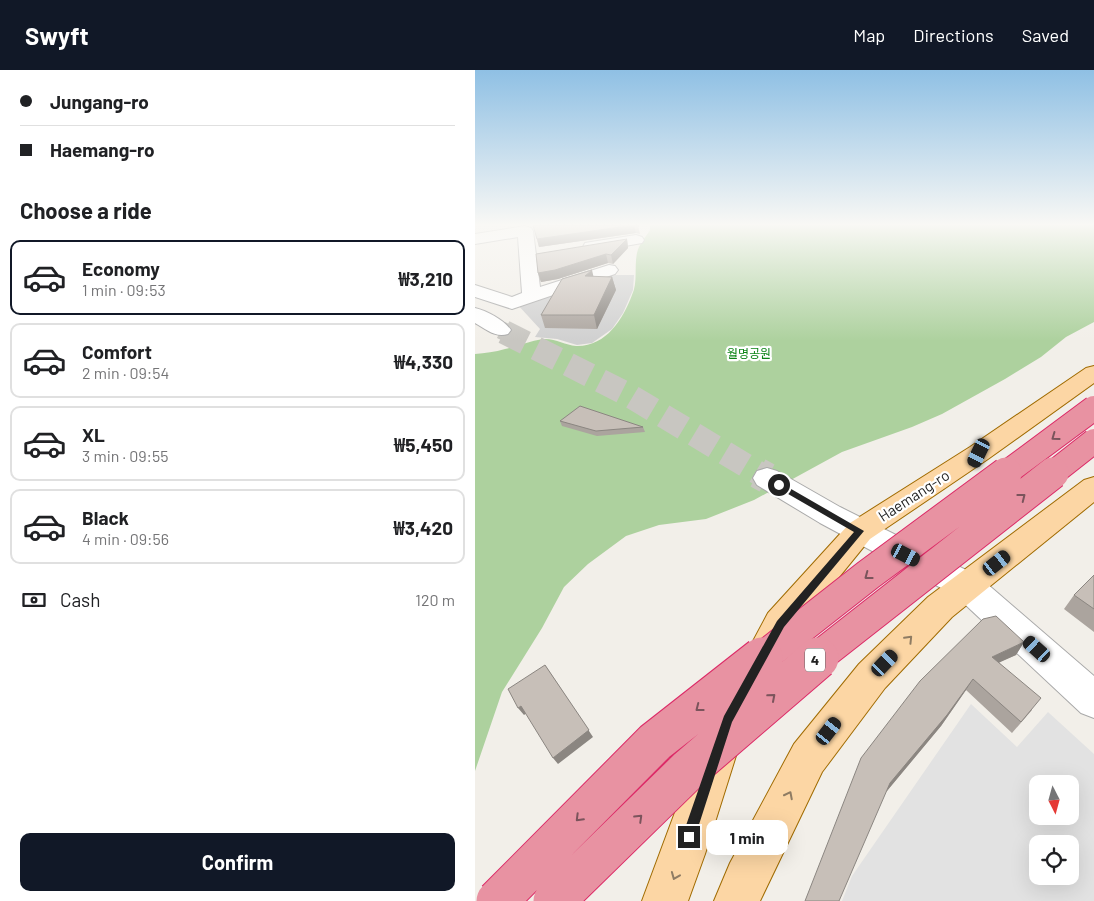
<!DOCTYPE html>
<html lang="en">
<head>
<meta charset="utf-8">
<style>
  body { margin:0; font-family:Barlow,"Noto Sans KR",sans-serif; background:#f6f6f6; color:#202124; height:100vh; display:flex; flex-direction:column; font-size:19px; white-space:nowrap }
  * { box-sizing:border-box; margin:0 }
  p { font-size:16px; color:#757577 }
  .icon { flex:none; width:28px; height:28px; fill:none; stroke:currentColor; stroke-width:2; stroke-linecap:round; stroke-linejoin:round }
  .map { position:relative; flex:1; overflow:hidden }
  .side { display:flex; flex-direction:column; background:#fff; width:475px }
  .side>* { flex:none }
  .hud { display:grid; align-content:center; height:110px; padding:0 20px; background:#fff }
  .needle { width:32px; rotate:174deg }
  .controls { position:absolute; left:554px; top:705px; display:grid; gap:10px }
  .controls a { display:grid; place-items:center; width:50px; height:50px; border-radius:10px; background:#fff; box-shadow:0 5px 20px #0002; font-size:25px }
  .end { position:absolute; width:22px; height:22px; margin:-11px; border:6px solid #222; background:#fff; box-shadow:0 0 0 2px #fff }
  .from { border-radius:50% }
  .bubble { position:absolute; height:35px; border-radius:10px; background:#fff; box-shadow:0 5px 20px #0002; font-size:16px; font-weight:700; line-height:35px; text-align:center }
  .car { position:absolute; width:15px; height:30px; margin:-15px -8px; border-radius:6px; box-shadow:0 0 4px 1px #0007; background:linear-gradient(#222 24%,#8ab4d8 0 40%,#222 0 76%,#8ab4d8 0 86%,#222 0) }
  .hud b { display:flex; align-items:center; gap:18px; height:48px; font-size:19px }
  .hud b+b { border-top:1px solid #e0e0e0 }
  .hud i { width:12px; height:12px; background:#202124 }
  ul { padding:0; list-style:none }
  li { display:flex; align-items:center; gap:15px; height:75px; margin:0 10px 8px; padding:0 10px; border:2px solid #e0e0e0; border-radius:10px }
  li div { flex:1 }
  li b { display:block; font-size:19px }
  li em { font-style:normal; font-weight:700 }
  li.current { border-color:#111827 }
  li>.icon { width:45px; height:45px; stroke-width:1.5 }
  h2 { padding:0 20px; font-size:22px; line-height:60px }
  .pay { display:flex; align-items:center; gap:12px; height:55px; padding:0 20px; font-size:19px }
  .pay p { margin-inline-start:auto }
  .primary-button { display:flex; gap:10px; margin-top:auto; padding:10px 20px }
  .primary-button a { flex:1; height:58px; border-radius:10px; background:#111827; color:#fff; font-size:20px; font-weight:700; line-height:58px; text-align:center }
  header { display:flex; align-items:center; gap:30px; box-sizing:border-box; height:70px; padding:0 25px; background:#111827; color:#fff }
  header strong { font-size:24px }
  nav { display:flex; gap:28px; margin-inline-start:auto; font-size:18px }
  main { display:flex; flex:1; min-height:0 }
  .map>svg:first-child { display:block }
  .religious { fill:#d0d0d0 }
  .forest { fill:#add19e }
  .parking { fill:#e2e2e2; fill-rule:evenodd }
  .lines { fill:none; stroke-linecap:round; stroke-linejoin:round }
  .minor-tunnel-far2 { stroke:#c8c6c1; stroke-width:18; stroke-dasharray:18 9; stroke-linecap:butt }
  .minor-tunnel-far1 { stroke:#c8c6c1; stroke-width:24; stroke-dasharray:24 12; stroke-linecap:butt }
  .minor-tunnel { stroke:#c8c6c1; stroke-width:31; stroke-dasharray:31 16; stroke-linecap:butt }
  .minor-casing { stroke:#a9a9a9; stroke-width:2 }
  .major-casing { stroke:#a06b00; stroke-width:2 }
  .minor { fill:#fff; fill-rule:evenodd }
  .major { fill:#fcd6a4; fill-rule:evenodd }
  .highway-bridge-far2-casing { stroke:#dc2a67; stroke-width:26; stroke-linecap:butt }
  .highway-bridge-far1-casing { stroke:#dc2a67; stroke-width:33; stroke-linecap:butt }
  .highway-bridge-casing { stroke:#dc2a67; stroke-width:43; stroke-linecap:butt }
  .highway-bridge-far2 { stroke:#e892a2; stroke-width:24 }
  .highway-bridge-far1 { stroke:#e892a2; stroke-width:31 }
  .highway-bridge { stroke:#e892a2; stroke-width:41 }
  .wall { fill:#aba49e }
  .shaded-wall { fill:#8b8681 }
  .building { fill:#c7bfb8; stroke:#8b8681 }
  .oneway { stroke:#7b545c }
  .oneway2 { stroke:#8f7c63 }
  .route { fill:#222 }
  .labels { text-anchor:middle; stroke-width:4.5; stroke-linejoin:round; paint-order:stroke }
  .far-park-label { font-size:12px; fill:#0c8416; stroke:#fff }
  .shield { fill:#fff; stroke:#646464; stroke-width:1 }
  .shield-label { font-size:14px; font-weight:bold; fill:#222 }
  .street-label { font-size:15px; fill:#222; stroke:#fff }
</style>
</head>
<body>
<header>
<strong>Swyft</strong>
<nav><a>Map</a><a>Directions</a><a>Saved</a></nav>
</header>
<main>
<section class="side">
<div class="hud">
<b><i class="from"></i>Jungang-ro</b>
<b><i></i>Haemang-ro</b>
</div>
<h2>Choose a ride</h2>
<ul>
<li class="current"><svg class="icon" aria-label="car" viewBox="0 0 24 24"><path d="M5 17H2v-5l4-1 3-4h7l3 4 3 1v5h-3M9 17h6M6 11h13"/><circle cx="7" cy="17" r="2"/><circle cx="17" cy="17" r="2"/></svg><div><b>Economy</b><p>1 min · 09:53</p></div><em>₩3,210</em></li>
<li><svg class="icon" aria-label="car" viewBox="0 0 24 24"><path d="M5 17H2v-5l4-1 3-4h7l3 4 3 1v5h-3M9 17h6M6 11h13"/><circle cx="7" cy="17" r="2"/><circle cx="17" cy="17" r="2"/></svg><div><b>Comfort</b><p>2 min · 09:54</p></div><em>₩4,330</em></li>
<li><svg class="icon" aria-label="car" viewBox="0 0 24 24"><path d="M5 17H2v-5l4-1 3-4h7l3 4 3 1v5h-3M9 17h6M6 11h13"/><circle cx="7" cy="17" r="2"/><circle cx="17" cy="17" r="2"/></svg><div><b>XL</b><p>3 min · 09:55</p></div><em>₩5,450</em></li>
<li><svg class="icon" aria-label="car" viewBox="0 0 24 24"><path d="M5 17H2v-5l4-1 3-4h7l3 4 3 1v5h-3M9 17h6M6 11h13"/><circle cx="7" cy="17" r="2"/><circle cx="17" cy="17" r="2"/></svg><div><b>Black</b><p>4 min · 09:56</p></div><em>₩3,420</em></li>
</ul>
<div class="pay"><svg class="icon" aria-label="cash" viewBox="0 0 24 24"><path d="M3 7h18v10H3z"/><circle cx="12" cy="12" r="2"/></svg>Cash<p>120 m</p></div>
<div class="primary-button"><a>Confirm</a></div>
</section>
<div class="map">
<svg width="619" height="831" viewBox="0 0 619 831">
  <rect width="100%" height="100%" fill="#f2efe9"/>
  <!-- religious -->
  <path class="religious" d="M141 205H159L158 220 148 243 137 259 117 273 102 275 82 269 60 267 65 259 42 234 98 213Z"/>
  <!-- forest -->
  <path class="forest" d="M175 155H619V252L591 267 566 287 530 309 467 344 437 357 367 382 279 430 231 449 184 455 151 466 113 494 89 517 67 558 27 622 0 701V284C10 283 20 282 30 279 43 276 55 271 68 269 80 268 90 275 101 276 131 277 148 249 157 225 163 212 159 197 162 183 164 174 170 168 175 160Z"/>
  <!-- parking -->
  <path class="parking" d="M496 634 542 677 573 642 619 684V831H367L377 806ZM562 714H595V746H562ZM562 774H595V806H562Z"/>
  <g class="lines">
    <!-- minor-tunnel-far2 -->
    <path class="minor-tunnel-far2" d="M26 260 32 263"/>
    <!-- minor-tunnel-far1 -->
    <path class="minor-tunnel-far1" d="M29 262 152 324 285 404"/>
    <!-- minor-tunnel -->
    <path class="minor-tunnel" d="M283 403 292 408"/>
    <defs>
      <path id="minor" d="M50 156 56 158 58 161 65 217 134 195 140 196 143 200 140 204 37 239 0 227V215L37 227 47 223 43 167 0 174V164Z
        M161 165 167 167 169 170 167 173 116 182 110 181 108 177 110 173 116 172Z
        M0 238C12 241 29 250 36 260L33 264C20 268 11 259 0 253Z
        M292 398 302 401 365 437 503 506 619 606V648L606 643 481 526 345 453 282 415 278 408 282 401Z"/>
      <path id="major" d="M619 296V313L513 389 395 469 317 565 299 600 287 605 275 600 269 588 293 543 375 453 495 377 611 298Z
        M619 407V432L477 547 410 618 347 702 285 831H239L255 793 319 674 384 594 453 527 609 410Z
        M245 653 259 659 265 673 230 784 213 831H167L231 659Z"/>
    </defs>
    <!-- minor casing -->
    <use href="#minor" class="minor-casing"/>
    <!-- major casing -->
    <use href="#major" class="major-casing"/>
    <!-- minor -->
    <use href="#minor" class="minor"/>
    <!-- major -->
    <use href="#major" class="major"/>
    <defs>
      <path id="highway-bridge-far2" d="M530 404 619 338
        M577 404 619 371"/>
      <path id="highway-bridge-far1" d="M286 589 393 505 531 403
        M341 589 578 403"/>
      <path id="highway-bridge" d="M22 831 180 672 287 588
        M79 831 214 699 343 588"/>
    </defs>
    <!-- highway-bridge-far2 casing -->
    <use href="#highway-bridge-far2" class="highway-bridge-far2-casing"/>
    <!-- highway-bridge-far1 casing -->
    <use href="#highway-bridge-far1" class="highway-bridge-far1-casing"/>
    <!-- highway-bridge casing -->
    <use href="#highway-bridge" class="highway-bridge-casing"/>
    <!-- highway-bridge-far2 -->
    <use href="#highway-bridge-far2" class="highway-bridge-far2"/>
    <!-- highway-bridge-far1 -->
    <use href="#highway-bridge-far1" class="highway-bridge-far1"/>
    <!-- highway-bridge -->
    <use href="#highway-bridge" class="highway-bridge"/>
  </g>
  <!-- wall -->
  <path class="wall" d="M58 155H163L165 164 161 163 64 177Z
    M152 169 153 178 138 194 133 193 83 209 66 212 63 203Z
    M137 207 141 220 122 259 70 258 66 245Z
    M85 351 168 357 170 362 122 366 87 356Z
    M619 505V562L589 539 599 525Z
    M549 572 541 585 524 592 557 640 537 663 491 620 466 656 412 721 386 688Z"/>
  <!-- shaded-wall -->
  <path class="shaded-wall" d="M159 155 161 163 64 177 62 169Z
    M152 169 153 178 138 194 136 185Z
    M131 184 133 193 83 209 66 212 63 203Z
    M117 200 120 213 110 206Z
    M137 207 141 220 122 259 119 245Z
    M549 572 541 585 510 599 517 587Z
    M70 595 118 667 83 694 78 688Z
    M498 609 491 620 466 656 411 722 415 713Z
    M46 636 52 643 49 645 43 638Z"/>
  <!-- building -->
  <path class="building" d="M58 155H163L164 156 159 155 62 169Z
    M152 169 136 185 131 184 80 200 63 203 61 184Z
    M117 200 110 206 137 207 119 245H66L87 209Z
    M105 336 168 357 121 361 85 351Z
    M619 505V539L599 525Z
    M521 546 549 572 517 587 566 628 546 652 498 609 472 645 415 713 364 831H330L386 688 445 611 508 549Z
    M70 595 114 660 78 688 46 636 43 638 33 619Z"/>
  <!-- one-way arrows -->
  <defs><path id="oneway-chevron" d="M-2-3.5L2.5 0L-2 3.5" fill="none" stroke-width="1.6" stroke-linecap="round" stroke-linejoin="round" transform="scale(1.25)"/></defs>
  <g class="oneway">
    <use href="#oneway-chevron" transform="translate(580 367) rotate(144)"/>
    <use href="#oneway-chevron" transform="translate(547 427) rotate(-38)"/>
    <use href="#oneway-chevron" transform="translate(393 506) rotate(143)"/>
    <use href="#oneway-chevron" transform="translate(297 627) rotate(-41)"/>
    <use href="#oneway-chevron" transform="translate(224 638) rotate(142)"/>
    <use href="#oneway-chevron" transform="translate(104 748) rotate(135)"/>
    <use href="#oneway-chevron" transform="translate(164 748) rotate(-44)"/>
  </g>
  <g class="oneway2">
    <use href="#oneway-chevron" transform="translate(434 569) rotate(-46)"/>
    <use href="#oneway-chevron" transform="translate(314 725) rotate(-63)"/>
    <use href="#oneway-chevron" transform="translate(200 806) rotate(112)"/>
  </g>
  <!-- sky -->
  <linearGradient id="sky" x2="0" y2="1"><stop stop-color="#8fc0e4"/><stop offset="0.57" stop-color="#f9f8f5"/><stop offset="1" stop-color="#f9f8f5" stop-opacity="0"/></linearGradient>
  <rect width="619" height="271" fill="url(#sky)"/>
  <!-- route -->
  <path class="route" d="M304 412 389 461 309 557 257 652 220 767 218 772 214 774 209 772 207 767 249 646 302 551 379 462 301 417V413Z"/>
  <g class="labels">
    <!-- far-park labels -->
    <g class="far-park-label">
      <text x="274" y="288">월명공원</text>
    </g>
    <!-- shield labels -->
    <rect class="shield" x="330" y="578.5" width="20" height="23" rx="4"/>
    <g class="shield-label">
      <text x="340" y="595">4</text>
    </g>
    <!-- street labels -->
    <g class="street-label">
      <text transform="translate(439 426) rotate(-33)" y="5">Haemang-ro</text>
    </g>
  </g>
</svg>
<div class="controls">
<a><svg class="needle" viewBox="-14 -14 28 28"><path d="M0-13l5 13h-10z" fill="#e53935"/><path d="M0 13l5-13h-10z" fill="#757577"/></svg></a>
<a><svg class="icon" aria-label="locate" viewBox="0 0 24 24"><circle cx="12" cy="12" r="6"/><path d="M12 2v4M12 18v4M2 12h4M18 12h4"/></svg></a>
</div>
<i class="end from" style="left:304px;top:415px"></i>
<i class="end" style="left:214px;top:767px"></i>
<div class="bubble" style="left:231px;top:750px;width:82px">1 min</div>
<i class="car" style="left:504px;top:383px;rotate:206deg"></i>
<i class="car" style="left:431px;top:485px;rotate:117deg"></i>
<i class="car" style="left:522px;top:493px;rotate:52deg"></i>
<i class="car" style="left:562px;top:579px;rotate:312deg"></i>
<i class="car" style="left:410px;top:593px;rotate:44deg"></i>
<i class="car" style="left:354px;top:661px;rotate:38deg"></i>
</div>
</main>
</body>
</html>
